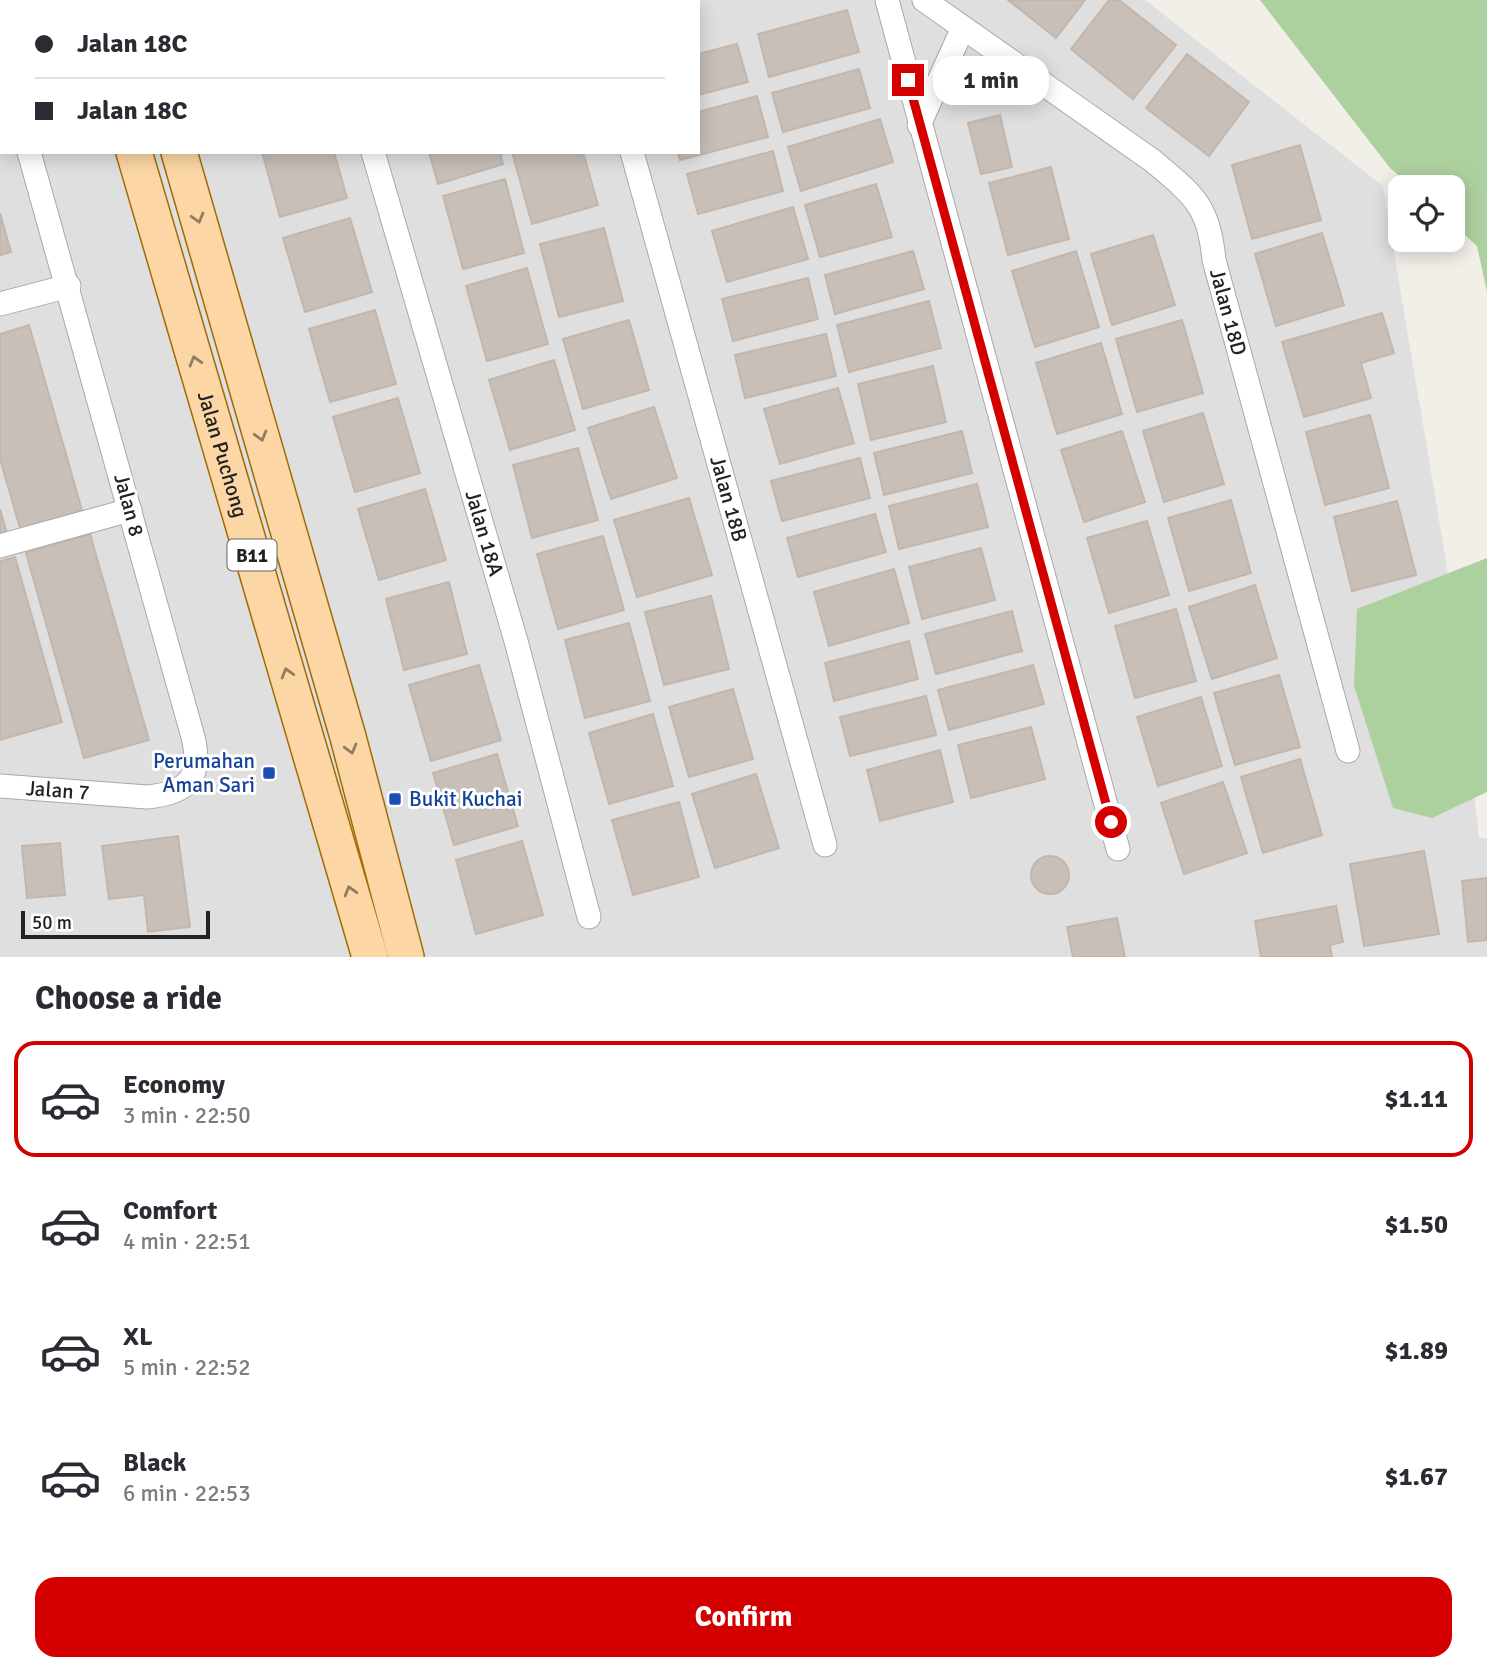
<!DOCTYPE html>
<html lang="en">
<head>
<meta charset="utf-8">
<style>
  body { margin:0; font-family:Signika,sans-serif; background:#f2f2f3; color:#2b2b33; height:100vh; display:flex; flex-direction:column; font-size:26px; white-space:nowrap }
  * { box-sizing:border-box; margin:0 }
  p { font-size:23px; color:#7c7c81 }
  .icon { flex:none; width:38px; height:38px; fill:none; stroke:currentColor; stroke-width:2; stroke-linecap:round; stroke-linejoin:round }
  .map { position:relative; height:957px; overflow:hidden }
  .sheet { display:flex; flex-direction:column; background:#fff; flex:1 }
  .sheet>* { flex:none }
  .banner { position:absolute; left:0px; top:0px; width:700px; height:154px; box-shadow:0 4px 18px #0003; display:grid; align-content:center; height:154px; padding:0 35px; background:#fff }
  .tools { position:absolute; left:1388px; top:175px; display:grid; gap:14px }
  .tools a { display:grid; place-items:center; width:77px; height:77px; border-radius:14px; background:#fff; box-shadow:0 4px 18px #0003; font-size:35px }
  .scale { position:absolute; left:21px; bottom:18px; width:189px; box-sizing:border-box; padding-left:7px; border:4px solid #222; border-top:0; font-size:19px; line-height:24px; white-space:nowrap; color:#222; -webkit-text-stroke:5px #fff; paint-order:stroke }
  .end { position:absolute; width:32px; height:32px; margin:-16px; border:9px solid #d40000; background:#fff; box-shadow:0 0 0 4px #fff }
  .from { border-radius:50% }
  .bubble { position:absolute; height:49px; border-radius:21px; background:#fff; box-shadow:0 4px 18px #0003; font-size:23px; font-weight:800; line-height:49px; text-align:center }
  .banner b { display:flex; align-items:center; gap:24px; height:66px; font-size:26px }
  .banner b+b { border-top:2px solid #e1e1e2 }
  .banner i { width:18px; height:18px; background:#2b2b33 }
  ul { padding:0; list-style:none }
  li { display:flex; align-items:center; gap:21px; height:116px; margin:0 14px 10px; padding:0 21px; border:4px solid transparent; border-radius:21px }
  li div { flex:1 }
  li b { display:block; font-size:26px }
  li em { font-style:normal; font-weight:800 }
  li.on { border-color:#d40000 }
  li>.icon { width:63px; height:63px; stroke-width:1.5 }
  h2 { padding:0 35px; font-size:32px; line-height:84px }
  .action { display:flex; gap:14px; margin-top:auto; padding:14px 35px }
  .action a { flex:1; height:80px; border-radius:21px; background:#d40000; color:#fff; font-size:28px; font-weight:800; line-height:80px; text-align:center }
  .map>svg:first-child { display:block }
  .residential { fill:#e0dfdf; fill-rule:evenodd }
  .forest { fill:#add19e }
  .building { fill:#c7bfb8; stroke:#c4b6ab; stroke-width:2 }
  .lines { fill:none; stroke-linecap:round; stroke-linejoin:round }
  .street-casing { stroke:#a9a9a9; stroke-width:25 }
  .primary-casing { stroke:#a06b00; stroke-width:38 }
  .street { stroke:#fff; stroke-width:23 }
  .primary { stroke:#fcd6a4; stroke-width:35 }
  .oneway { stroke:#8f7c63 }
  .route { stroke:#d40000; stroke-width:9 }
  .transit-dot { fill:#1a4fb4; stroke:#fff; stroke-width:2.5 }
  .labels { text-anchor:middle; stroke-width:6; stroke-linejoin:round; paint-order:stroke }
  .shield { fill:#fff; stroke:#646464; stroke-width:2 }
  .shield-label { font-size:19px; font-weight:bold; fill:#222 }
  .street-label { font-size:21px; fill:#222; stroke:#fff }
  .transit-label { font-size:21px; fill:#164399; stroke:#fff; text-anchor:end }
</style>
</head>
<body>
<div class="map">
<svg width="1487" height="957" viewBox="0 0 1487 957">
  <rect width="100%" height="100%" fill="#f2efe9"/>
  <!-- residential -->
  <path class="residential" d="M0 0H1145L1383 186 1452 598 1479 838H1487V957H0ZM2 2H698V152H2Z"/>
  <!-- forest -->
  <path class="forest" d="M1260 0H1487V292L1477 246 1453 224 1452 187H1412L1390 168Z
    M1487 558V792L1432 818 1393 808 1354 686 1357 609Z"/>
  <!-- building -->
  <path class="building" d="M317 0H391L388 2Z
    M1008 0H1085L1056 38Z
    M1109 0H1119L1176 45 1133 99 1071 49Z
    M847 10 859 52 769 77 758 34Z
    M737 44 748 82 698 95V54Z
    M1187 54 1249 102 1209 156 1146 108Z
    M859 69 870 108 783 132 772 93Z
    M757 96 768 137 680 160 678 152H698V112Z
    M1000 115 1012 167 981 174 968 123Z
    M880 119 893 162 801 191 788 147Z
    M1300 145 1321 220 1252 239 1232 165Z
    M773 151 783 191 698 214 687 174Z
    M262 152H334L347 198 280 217Z
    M429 152H500L503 164 438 184Z
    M512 152H583L598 205 532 224Z
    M1051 167 1069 239 1008 255 989 183Z
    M505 179 524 253 463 269 443 196Z
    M876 184 892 237 820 257 805 205Z
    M793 207 808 259 727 282 712 231Z
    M0 213 11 252 0 255Z
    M350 218 372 292 305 312 283 238Z
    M604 228 623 301 559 317 540 244Z
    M1322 233 1344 305 1276 326 1255 254Z
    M1153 235 1175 305 1112 325 1091 254Z
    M913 251 924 289 835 314 825 275Z
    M1076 251 1099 327 1035 347 1012 271Z
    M527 268 548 344 487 361 466 286Z
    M808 278 818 319 733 341 722 299Z
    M929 301 941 348 849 372 837 325Z
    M375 310 396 384 330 402 309 329Z
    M1382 313 1394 353 1361 363 1371 398 1304 417 1282 342Z
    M629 320 649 390 583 409 563 339Z
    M1182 320 1203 393 1137 412 1116 339Z
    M29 325 84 517 22 535 0 459V334Z
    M826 334 836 376 745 398 735 355Z
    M1101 343 1122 414 1057 434 1036 363Z
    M554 360 575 430 510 450 489 380Z
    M933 366 946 422 871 440 858 384Z
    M838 388 854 443 780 464 764 409Z
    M398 398 420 473 355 492 333 417Z
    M654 407 677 478 611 499 588 428Z
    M1203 413 1224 484 1164 502 1143 431Z
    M1370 415 1389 488 1325 505 1306 432Z
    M962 431 972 473 884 495 874 453Z
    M1122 431 1145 502 1084 522 1061 450Z
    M578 448 598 520 532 538 513 465Z
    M860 458 870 498 782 521 771 481Z
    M977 484 988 527 899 549 889 506Z
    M425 489 446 560 379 580 358 509Z
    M689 498 712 575 637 597 614 520Z
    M1231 500 1251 573 1189 591 1168 518Z
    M1397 501 1416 575 1352 591 1334 517Z
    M0 509 8 537 0 539Z
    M875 514 886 552 798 577 787 538Z
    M1147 521 1169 595 1109 613 1087 538Z
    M90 534 149 740 84 758 26 553Z
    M603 536 624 610 558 629 537 554Z
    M981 548 995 600 922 619 909 567Z
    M15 557 62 722 0 740V561Z
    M894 569 909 623 829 646 814 592Z
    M449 582 467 654 404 670 386 599Z
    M1255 585 1277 658 1212 679 1189 607Z
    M711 596 729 669 664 685 645 612Z
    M1176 609 1196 681 1135 698 1115 626Z
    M1012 611 1022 651 936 674 925 634Z
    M629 623 650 701 585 718 565 640Z
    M909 641 918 679 834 701 825 663Z
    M479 665 501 740 431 761 409 685Z
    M1033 665 1044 704 949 730 938 690Z
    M1279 675 1300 747 1235 765 1214 693Z
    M733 689 753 759 689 777 669 707Z
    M926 696 936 735 850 756 840 717Z
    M1201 697 1222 766 1158 786 1137 717Z
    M653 714 673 786 609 804 589 733Z
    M1031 727 1045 779 971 798 958 745Z
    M940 750 953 802 880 821 867 770Z
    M497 754 518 826 454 845 433 773Z
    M1300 759 1322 835 1263 853 1241 777Z
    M756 774 779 848 715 868 692 794Z
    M1223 782 1247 853 1184 874 1161 803Z
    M679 802 699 877 633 895 612 820Z
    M178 836 190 927 148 932 144 895 109 899 102 846Z
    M522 841 543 915 476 934 456 860Z
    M60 843 65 895 27 898 22 846Z
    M1424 851 1439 934 1364 946 1350 864Z
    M1031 875a19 19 0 1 1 38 0a19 19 0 1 1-38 0Z
    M1487 878V940L1468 942 1462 881Z
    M1336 906 1343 942 1330 945 1332 957H1261L1255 921Z
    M1117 918 1125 957H1073L1067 927Z"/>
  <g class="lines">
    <defs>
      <g id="street">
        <path d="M579 0 580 2"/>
        <path d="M887 0 1118 849"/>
        <path id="s1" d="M924 0 1153 161C1193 195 1209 205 1214 260L1348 751"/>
        <path d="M167 2V0"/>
        <path d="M480 2 483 0"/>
        <path d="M0 53 2 59"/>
        <path d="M919 125 962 30"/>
        <path id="s2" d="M373 152 516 641 589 917"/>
        <path id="s3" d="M632 152 825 845"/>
        <path d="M0 304 69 286"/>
        <path d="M0 546 130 510"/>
        <path id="s4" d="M0 786 147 797C187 793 203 779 193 737L29 152"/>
      </g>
      <g id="primary">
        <path d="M90 0V2"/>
        <path d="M133 0 134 2"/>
        <path id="s5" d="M134 152 370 957"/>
        <path d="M179 152 348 737 406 957"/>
      </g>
    </defs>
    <!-- street casing -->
    <use href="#street" class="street-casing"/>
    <!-- primary casing -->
    <use href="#primary" class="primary-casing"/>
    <!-- street -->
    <use href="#street" class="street"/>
    <!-- primary -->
    <use href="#primary" class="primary"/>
  </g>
  <!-- one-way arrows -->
  <defs><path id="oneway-chevron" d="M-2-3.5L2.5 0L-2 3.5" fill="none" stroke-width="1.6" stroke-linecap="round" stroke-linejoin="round" transform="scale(1.75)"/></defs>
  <g class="oneway">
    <use href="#oneway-chevron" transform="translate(198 218) rotate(74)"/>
    <use href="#oneway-chevron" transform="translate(195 361) rotate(-106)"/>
    <use href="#oneway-chevron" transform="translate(261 436) rotate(74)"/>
    <use href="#oneway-chevron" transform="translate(287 673) rotate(-106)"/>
    <use href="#oneway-chevron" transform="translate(351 749) rotate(75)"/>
    <use href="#oneway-chevron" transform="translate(350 891) rotate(-106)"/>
  </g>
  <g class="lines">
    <!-- route -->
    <path class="route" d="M908 80 1111 822"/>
  </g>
  <!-- markers -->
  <g class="transit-dot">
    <rect x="262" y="766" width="14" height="14" rx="3.5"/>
    <rect x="388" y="792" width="14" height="14" rx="3.5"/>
  </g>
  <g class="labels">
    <!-- shield labels -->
    <rect class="shield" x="227.5" y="539.5" width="49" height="31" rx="5"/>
    <g class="shield-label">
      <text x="252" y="562">B11</text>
    </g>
    <!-- street labels -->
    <g class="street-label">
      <text dy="7" stroke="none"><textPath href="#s1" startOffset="455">Jalan 18D</textPath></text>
      <text dy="7" stroke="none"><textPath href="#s5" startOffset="315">Jalan Puchong</textPath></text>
      <text dy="7" stroke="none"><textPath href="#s3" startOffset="360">Jalan 18B</textPath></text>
      <text transform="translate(129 505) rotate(75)" y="7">Jalan 8</text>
      <text dy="7" stroke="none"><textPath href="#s2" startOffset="397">Jalan 18A</textPath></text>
      <text dy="7" stroke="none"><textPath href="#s4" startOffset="58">Jalan 7</textPath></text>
    </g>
    <!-- transit labels -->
    <g class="transit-label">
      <text x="255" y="768">Perumahan<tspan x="255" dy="24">Aman Sari</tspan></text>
      <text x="409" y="806" text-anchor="start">Bukit Kuchai</text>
    </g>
  </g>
</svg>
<div class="tools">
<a><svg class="icon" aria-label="locate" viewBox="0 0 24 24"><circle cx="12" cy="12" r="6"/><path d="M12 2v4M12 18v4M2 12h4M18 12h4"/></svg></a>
</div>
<div class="scale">50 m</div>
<i class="end from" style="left:1111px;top:822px"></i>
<i class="end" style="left:908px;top:80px"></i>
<div class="bubble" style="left:933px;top:56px;width:116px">1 min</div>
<div class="banner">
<b><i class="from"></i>Jalan 18C</b>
<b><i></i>Jalan 18C</b>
</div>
</div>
<section class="sheet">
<h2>Choose a ride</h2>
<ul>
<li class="on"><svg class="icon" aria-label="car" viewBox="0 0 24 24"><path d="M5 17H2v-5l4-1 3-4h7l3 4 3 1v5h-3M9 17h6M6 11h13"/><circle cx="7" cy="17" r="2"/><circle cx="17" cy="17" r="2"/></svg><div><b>Economy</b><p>3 min · 22:50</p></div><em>$1.11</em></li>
<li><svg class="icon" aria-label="car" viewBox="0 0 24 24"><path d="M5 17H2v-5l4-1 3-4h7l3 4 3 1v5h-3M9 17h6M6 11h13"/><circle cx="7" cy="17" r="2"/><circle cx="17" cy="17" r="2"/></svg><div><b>Comfort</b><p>4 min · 22:51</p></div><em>$1.50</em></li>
<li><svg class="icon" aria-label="car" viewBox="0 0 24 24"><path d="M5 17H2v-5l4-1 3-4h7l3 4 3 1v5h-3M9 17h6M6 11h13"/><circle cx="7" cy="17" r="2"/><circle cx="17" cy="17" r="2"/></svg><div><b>XL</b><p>5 min · 22:52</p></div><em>$1.89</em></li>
<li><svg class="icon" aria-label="car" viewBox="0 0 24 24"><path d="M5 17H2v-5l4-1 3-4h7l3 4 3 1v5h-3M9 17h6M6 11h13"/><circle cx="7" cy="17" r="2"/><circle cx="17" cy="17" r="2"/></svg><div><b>Black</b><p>6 min · 22:53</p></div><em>$1.67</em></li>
</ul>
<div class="action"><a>Confirm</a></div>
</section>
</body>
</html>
